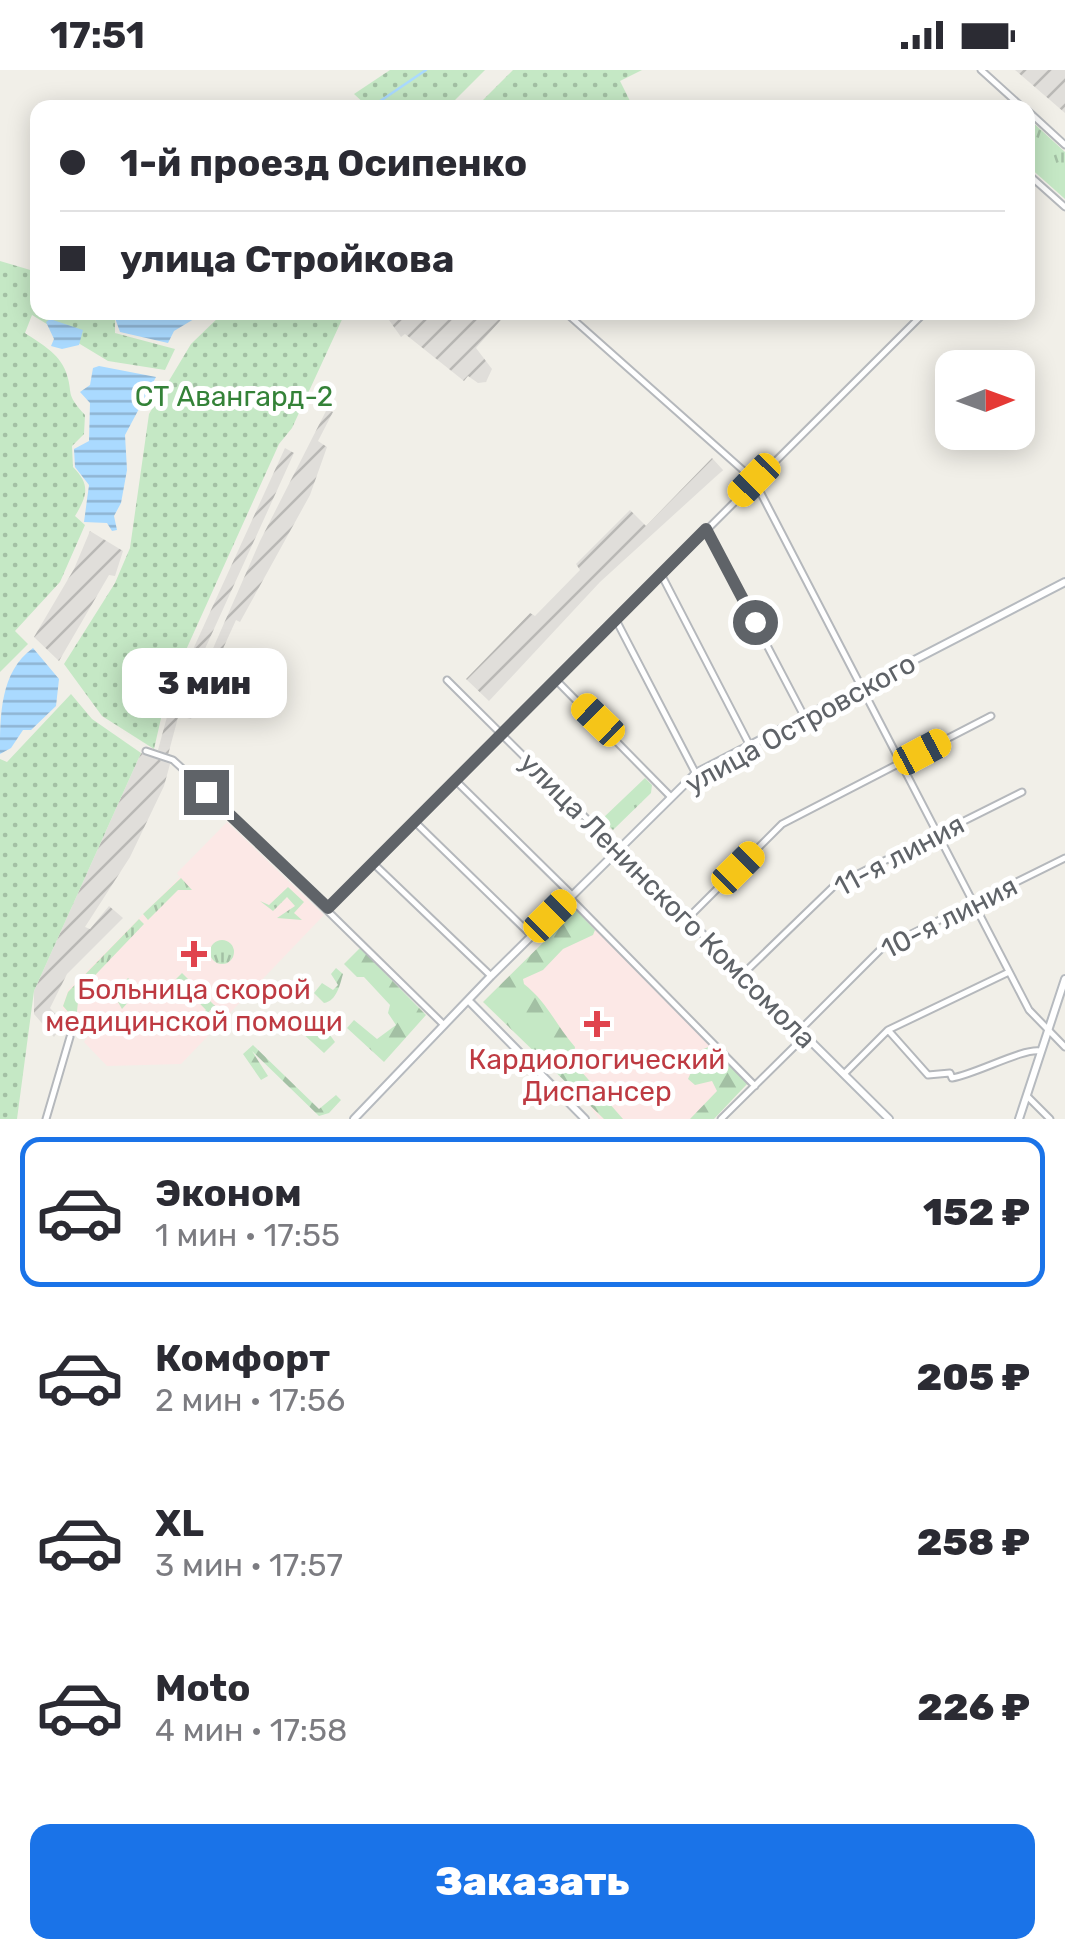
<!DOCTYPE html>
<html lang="ru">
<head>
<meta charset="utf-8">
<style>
  body { margin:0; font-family:Rubik,sans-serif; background:#f7f7f7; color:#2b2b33; height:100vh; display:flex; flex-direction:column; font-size:38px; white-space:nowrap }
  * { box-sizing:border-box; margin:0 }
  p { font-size:32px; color:#7c7c81 }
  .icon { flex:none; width:55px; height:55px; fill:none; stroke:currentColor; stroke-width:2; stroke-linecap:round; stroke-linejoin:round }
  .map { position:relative; height:1049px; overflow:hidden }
  .details { display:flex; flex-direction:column; background:#fff; flex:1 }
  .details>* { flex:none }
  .top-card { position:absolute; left:30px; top:30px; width:1005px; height:220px; border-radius:20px; box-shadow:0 5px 25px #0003; display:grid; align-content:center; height:220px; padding:0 30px; background:#fff }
  .needle { width:65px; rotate:89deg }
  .controls { position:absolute; left:935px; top:280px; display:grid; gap:20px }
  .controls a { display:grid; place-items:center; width:100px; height:100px; border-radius:20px; background:#fff; box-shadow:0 5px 25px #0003; font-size:50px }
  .end { position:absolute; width:45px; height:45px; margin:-22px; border:12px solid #5f6368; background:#fff; box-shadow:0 0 0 5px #fff }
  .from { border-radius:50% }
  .bubble { position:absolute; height:70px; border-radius:20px; background:#fff; box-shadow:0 5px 25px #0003; font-size:32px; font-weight:800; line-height:70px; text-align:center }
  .car { position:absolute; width:30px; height:60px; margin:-30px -15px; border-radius:12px; box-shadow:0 0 8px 2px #0007; background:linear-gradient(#f5c518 24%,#345 0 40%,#f5c518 0 76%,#345 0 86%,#f5c518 0) }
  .top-card b { display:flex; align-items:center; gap:35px; height:95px; font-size:38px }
  .top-card b+b { border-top:2px solid #e1e1e2 }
  .top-card i { width:25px; height:25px; background:#2b2b33 }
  ul { padding:18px 0 0; list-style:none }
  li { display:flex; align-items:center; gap:30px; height:150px; margin:0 20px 15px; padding:0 10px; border:5px solid transparent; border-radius:20px }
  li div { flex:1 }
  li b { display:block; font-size:38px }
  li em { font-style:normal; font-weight:800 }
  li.current { border-color:#1a73e8 }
  li>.icon { width:90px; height:90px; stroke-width:1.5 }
  .cta { display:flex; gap:20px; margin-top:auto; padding:20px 30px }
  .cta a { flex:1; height:115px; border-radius:20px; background:#1a73e8; color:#fff; font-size:40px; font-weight:800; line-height:115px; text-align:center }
  .status { display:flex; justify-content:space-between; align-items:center; height:70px; padding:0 50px; background:#fff; direction:ltr }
  .status svg { height:28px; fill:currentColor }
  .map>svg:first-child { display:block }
  .industrial { fill:url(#industrial-furrows) }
  .medical { fill:#fce8e6 }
  .grass { fill:url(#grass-tufts) }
  .forest { fill:url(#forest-firs) }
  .park { fill:url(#park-dots) }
  .water { fill:url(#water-rules) }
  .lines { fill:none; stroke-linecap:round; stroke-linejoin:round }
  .stream { stroke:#aadaff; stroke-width:2.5 }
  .street-casing { stroke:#b5b8bc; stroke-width:9 }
  .secondary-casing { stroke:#b6babf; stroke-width:10 }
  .street { stroke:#fff; stroke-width:5 }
  .secondary { stroke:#fff; stroke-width:6 }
  .route { stroke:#5f6368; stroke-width:12 }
  .health-dot { fill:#e0444e; stroke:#fff; stroke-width:4 }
  .labels { text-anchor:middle; stroke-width:10; stroke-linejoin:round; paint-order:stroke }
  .park-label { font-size:28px; fill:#348238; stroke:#fff }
  .street-label { font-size:28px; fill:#5f6368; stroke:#fff }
  .health-label { font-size:28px; fill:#be3a42; stroke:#fff }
</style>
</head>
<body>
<div class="status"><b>17:51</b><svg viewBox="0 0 49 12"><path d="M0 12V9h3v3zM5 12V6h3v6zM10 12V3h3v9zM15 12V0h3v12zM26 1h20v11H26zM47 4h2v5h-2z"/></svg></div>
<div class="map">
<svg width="1065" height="1049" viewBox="0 0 1065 1049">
  <defs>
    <pattern id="industrial-furrows" width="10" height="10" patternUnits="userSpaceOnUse" patternTransform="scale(2.5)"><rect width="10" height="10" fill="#e0deda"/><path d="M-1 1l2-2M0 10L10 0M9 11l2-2" fill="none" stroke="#b9b8b5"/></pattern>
    <pattern id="grass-tufts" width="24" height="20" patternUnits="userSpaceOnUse" patternTransform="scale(2.5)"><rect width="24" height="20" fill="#c5e8c5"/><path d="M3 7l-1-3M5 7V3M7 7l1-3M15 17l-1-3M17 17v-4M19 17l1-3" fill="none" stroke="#a3c0a4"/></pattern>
    <pattern id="forest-firs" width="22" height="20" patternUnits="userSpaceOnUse" patternTransform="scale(2.5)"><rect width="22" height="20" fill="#c5e8c5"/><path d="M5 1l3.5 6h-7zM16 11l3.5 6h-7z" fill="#a3c0a4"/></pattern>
    <pattern id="park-dots" width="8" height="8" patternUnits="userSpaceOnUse" patternTransform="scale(2.5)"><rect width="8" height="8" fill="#c5e8c5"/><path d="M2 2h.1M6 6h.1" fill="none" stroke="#a3c0a4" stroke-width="1.8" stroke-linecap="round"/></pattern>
    <pattern id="water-rules" width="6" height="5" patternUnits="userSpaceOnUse" patternTransform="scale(2.5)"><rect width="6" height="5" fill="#aadaff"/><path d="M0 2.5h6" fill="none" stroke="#8eb4d2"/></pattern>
  </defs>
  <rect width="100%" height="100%" fill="#f1efe8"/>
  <!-- industrial -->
  <path class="industrial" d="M1015 0H1065V43Z
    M384 243V242L507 243 476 278 492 299 486 312 478 313 468 306 464 311 405 264 401 267Z
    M327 339 333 342 318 371 327 377 310 425 240 552 236 550 191 649 183 647 260 471Z
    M285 378 294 383 184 625 168 685 158 680 174 621Z
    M712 388 723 400 600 512 489 631 466 609 530 543 535 546 580 500 576 494 630 440 646 456Z
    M90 461 123 481 115 506 109 505 59 591 34 567 74 499Z
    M141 683 170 694 164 716 130 787 85 857 90 859 109 836 123 848 67 904 50 938 64 953 54 967 34 944V921Z"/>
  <!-- medical -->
  <path class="medical" d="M227 752 324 845 181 994 107 996 84 972 90 963 62 938 68 920 180 807 177 803Z
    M576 840 748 1013 714 1049H599L584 1028 483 932Z"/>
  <!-- grass -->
  <path class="grass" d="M1028 48 1065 82V129L1028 96Z
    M645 708 652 715 651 723 613 760 602 749Z
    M181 808 192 820H178L148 850 143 844Z
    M288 817 304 832 294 843 302 850 277 848 295 836 287 827 273 841 260 831 269 835Z
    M139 849 144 854 79 922 76 951 63 936 68 922Z
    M210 882a12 12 0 1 1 24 0a12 12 0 1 1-24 0Z
    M182 903 215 936 192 958 206 940 176 909Z
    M128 908 140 919 122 939 113 923Z"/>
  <!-- forest -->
  <path class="forest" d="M576 840 595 860 593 865 563 879 543 900 523 909 524 914C548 933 555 954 575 977L573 992 623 1049H604L483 932Z
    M360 878 426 945 384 992 347 958 354 950 377 969 396 955 388 943 390 935 364 907H357L344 894Z
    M336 898 343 904C340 914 337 931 324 933L314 923 322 913 333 920 338 915 331 904Z
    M319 950 335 972 324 983 301 962Z
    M253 975 319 1039 336 1025 341 1030 329 1043 319 1046 252 981 268 1006 261 1010 243 984Z
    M711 976 748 1013 714 1049H690L717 1021 712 1011 695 1015 688 1009 701 980Z"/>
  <!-- park -->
  <path class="park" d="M390 0H485L448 37H368L354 24Z
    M513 0H642L620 11 633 37H476Z
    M0 191 37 202 38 242 115 243V263L175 279 165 300 108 291 32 245 25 263C40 273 59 283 66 302 74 325 64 322 85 345L84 364 72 376 73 397C91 415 87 426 75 446L85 455 60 512 15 561 28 574 0 602Z
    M224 242 345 243 292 358 279 374 167 622 154 679 102 646 64 594 115 513 130 478 149 344 191 274Z
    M71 624 92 649 141 683 34 921 17 1049H0V689L7 692Z"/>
  <!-- water -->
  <path class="water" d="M120 243H204L174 261 168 273 120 262 115 248Z
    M50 249 83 260 79 275 62 279 51 276 54 269 46 252Z
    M99 296 156 307 125 365 127 400 121 433 114 446 117 460 112 461 107 453 84 452 89 415 75 397 74 379 89 371 90 333 80 322 90 315 93 298Z
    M33 578 59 609 56 636 31 660H23L11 678 0 684C0 645 0 602 33 578Z"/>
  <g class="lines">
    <!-- stream -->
    <path class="stream" d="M370 38 426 0"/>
    <defs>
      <path id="street" d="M981 0 1023 38
        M1028 41 1065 75
        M1028 104 1065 137
        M565 242 754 410 1029 940 1065 977
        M706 459 804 646
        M661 504 749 674
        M616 550 695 702
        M447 610 617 779
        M556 610 670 726
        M146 681 173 690 184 700 444 955
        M456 711 572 825
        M415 752 531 865
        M373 793 490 905
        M569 827 755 1016
        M327 839 925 242
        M687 849 782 754 991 646
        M743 904 834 816 1022 722
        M800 960 881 879 1065 788
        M888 960 928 1005 950 1003 952 1008C976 1004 1023 978 1040 981
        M844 1004 888 960 1009 902
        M1027 1026 1050 1049
        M46 1049 70 967
        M721 1049 805 966"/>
      <path id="secondary" d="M617 779 889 1049
        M469 931 585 1049
        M354 1049 491 906 696 703 1065 512
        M1019 1049 1065 909"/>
    </defs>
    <!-- street casing -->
    <use href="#street" class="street-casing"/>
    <!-- secondary casing -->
    <use href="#secondary" class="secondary-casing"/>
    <!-- street -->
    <use href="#street" class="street"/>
    <!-- secondary -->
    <use href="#secondary" class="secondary"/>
  </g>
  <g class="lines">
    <!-- route -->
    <path class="route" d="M206 722 328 838 706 459 755 552"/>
  </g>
  <!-- markers -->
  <g class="health-dot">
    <path d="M189 869h10v10h10v10h-10v10h-10v-10h-10v-10h10z"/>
    <path d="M592 939h10v10h10v10h-10v10h-10v-10h-10v-10h10z"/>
  </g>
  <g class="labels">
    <!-- park labels -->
    <g class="park-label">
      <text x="234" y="336">СТ Авангард-2</text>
    </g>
    <!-- street labels -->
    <g class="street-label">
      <text transform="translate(800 653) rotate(-29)" y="10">улица Островского</text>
      <text transform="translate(899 785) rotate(-28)" y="10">11-я линия</text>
      <text transform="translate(668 830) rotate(45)" y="10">улица Ленинского Комсомола</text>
      <text transform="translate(949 847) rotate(-27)" y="10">10-я линия</text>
    </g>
    <!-- health labels -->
    <g class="health-label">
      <text x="194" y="929">Больница скорой<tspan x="194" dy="32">медицинской помощи</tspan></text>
      <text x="597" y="999">Кардиологический<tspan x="597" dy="32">Диспансер</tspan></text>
    </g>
  </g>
</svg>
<div class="controls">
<a><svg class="needle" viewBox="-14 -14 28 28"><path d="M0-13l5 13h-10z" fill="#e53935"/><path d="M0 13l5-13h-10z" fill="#7c7c81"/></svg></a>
</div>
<i class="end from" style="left:755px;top:552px"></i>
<i class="end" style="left:206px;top:722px"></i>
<div class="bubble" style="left:122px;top:578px;width:165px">3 мин</div>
<i class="car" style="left:754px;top:410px;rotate:224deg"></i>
<i class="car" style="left:598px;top:650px;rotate:314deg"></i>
<i class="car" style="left:922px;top:682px;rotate:62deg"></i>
<i class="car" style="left:738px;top:798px;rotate:45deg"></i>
<i class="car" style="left:550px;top:846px;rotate:45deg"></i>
<div class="top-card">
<b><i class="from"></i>1-й проезд Осипенко</b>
<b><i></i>улица Стройкова</b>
</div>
</div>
<section class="details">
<ul>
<li class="current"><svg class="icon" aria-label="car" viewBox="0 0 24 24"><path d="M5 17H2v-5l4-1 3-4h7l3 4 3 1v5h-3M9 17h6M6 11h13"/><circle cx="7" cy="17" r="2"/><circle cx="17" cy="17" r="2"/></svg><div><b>Эконом</b><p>1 мин · 17:55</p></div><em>152 ₽</em></li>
<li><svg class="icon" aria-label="car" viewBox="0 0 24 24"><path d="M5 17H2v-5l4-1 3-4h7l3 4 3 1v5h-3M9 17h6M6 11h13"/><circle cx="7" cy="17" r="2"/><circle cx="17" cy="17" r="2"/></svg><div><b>Комфорт</b><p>2 мин · 17:56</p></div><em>205 ₽</em></li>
<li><svg class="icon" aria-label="car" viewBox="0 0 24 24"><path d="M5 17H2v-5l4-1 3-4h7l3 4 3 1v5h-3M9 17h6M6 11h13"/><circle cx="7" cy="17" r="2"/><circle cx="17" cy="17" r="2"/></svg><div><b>XL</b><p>3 мин · 17:57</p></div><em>258 ₽</em></li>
<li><svg class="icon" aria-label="car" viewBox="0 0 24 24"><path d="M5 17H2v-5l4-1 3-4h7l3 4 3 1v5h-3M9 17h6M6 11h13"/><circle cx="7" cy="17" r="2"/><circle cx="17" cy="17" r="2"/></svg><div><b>Moto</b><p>4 мин · 17:58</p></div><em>226 ₽</em></li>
</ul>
<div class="cta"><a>Заказать</a></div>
</section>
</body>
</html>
